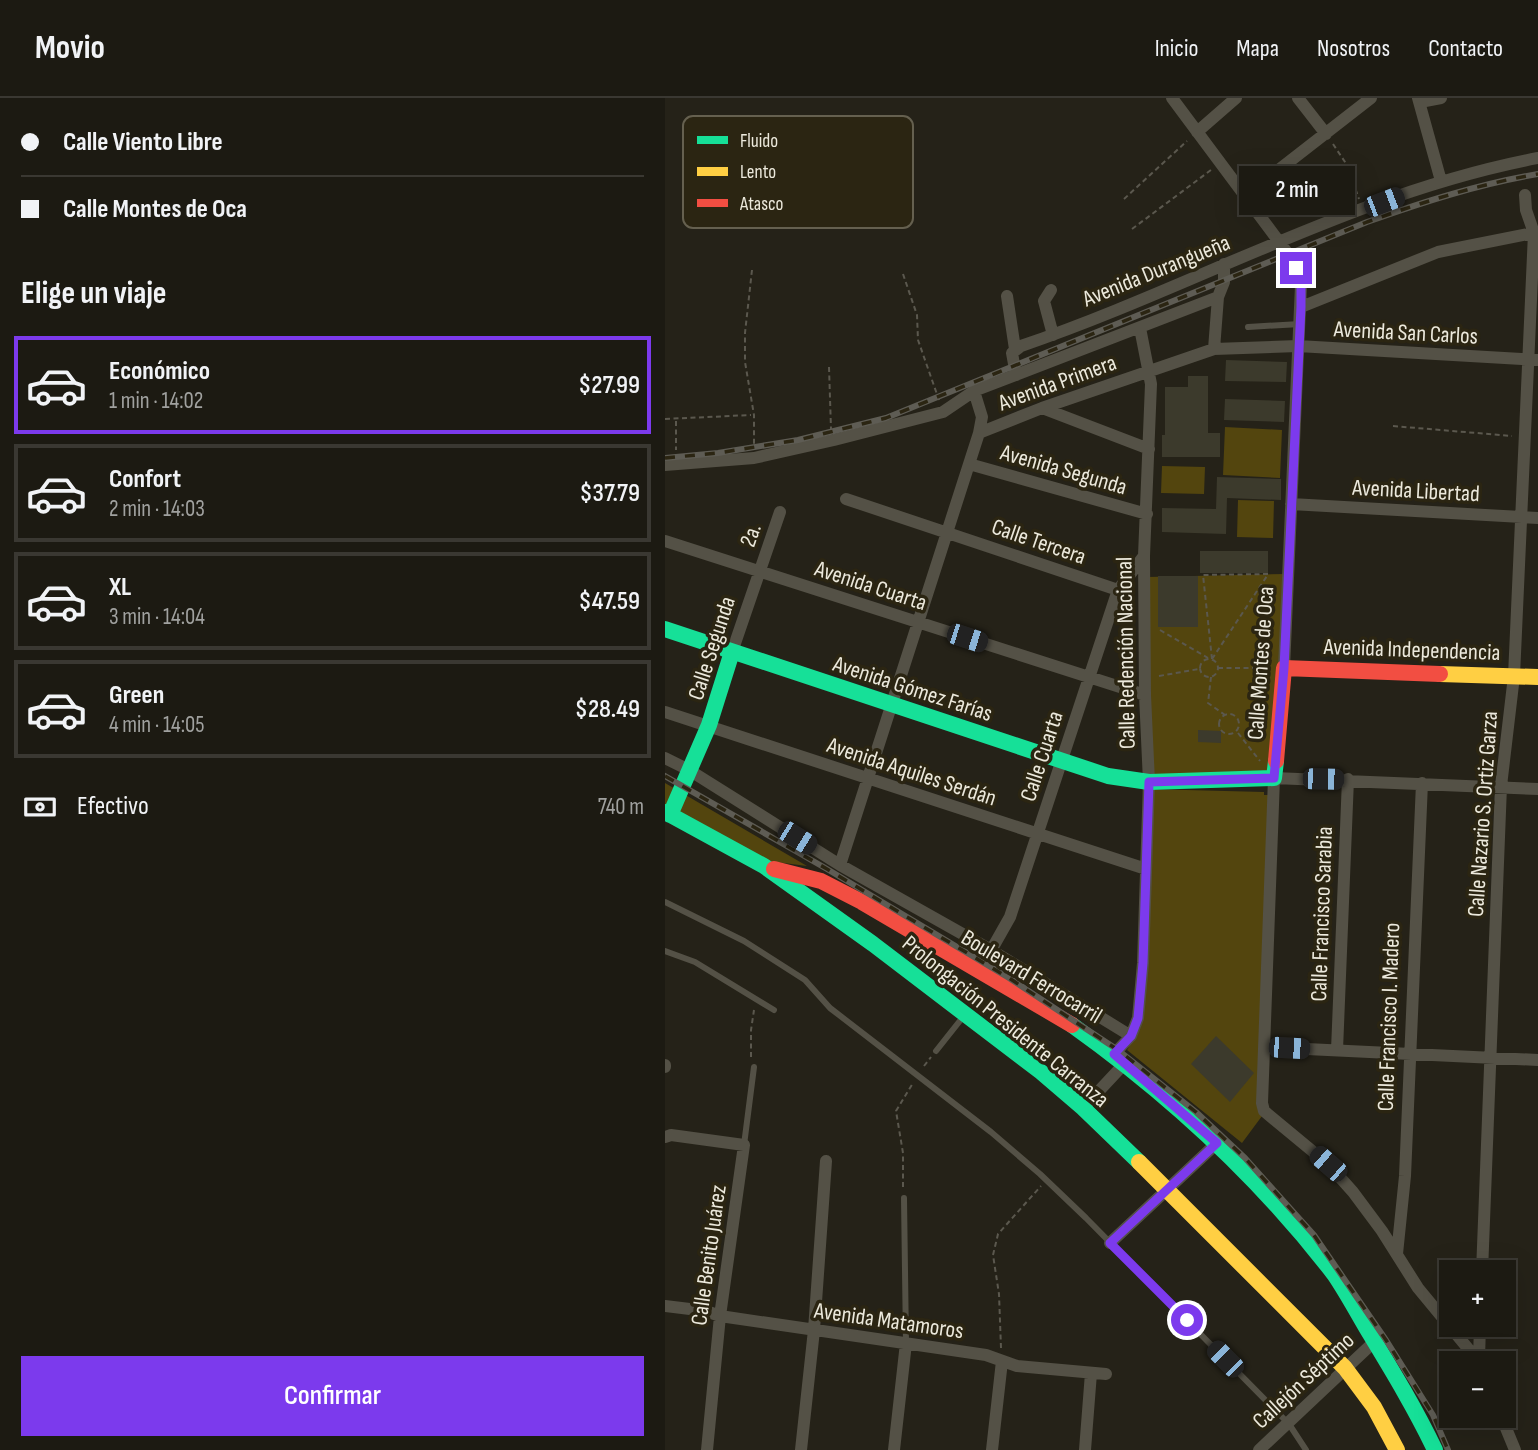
<!DOCTYPE html>
<html lang="es">
<head>
<meta charset="utf-8">
<style>
  body { margin:0; font-family:"Sofia Sans Condensed",sans-serif; background:#25231b; color:#f1f3f6; height:100vh; display:flex; flex-direction:column; font-size:26px; white-space:nowrap }
  * { box-sizing:border-box; margin:0 }
  p { font-size:23px; color:#a0a19f }
  .icon { flex:none; width:38px; height:38px; fill:none; stroke:currentColor; stroke-width:2; stroke-linecap:round; stroke-linejoin:round }
  .map { position:relative; flex:1; overflow:hidden }
  .side { display:flex; flex-direction:column; background:#1c1a12; width:665px }
  .side>* { flex:none }
  .banner { display:grid; align-content:center; height:154px; padding:0 21px; background:#1c1a12 }
  .fabs { position:absolute; left:774px; top:1162px; display:grid; gap:14px }
  .fabs a { display:grid; place-items:center; width:77px; height:77px; border-radius:0px; background:#1c1a12; box-shadow:0 7px 28px #0002,0 0 0 2px #3a3832; font-size:35px }
  .end { position:absolute; width:32px; height:32px; margin:-16px; border:9px solid #7c3aed; background:#fff; box-shadow:0 0 0 4px #fff }
  .from { border-radius:50% }
  .bubble { position:absolute; height:49px; border-radius:0px; background:#1c1a12; box-shadow:0 7px 28px #0002,0 0 0 2px #3a3832; font-size:23px; font-weight:600; line-height:49px; text-align:center }
  .car { position:absolute; width:21px; height:42px; margin:-21px -10px; border-radius:9px; box-shadow:0 0 5px 2px #0007; background:linear-gradient(#222 24%,#8ab4d8 0 40%,#222 0 76%,#8ab4d8 0 86%,#222 0) }
  .banner b { display:flex; align-items:center; gap:24px; height:66px; font-size:26px }
  .banner b+b { border-top:2px solid #3a3832 }
  .banner i { width:18px; height:18px; background:#f1f3f6 }
  ul { padding:0; list-style:none }
  li { display:flex; align-items:center; gap:21px; height:98px; margin:0 14px 10px; padding:0 7px; border:4px solid #3a3832; border-radius:0px }
  li div { flex:1 }
  li b { display:block; font-size:26px }
  li em { font-style:normal; font-weight:600 }
  li.current { border-color:#7c3aed }
  li>.icon { width:63px; height:63px; stroke-width:1.5 }
  h2 { padding:0 21px; font-size:32px; line-height:84px }
  .pay { display:flex; align-items:center; gap:18px; height:77px; padding:0 21px; font-size:26px }
  .pay p { margin-inline-start:auto }
  .action { display:flex; gap:14px; margin-top:auto; padding:14px 21px }
  .action a { flex:1; height:80px; border-radius:0px; background:#7c3aed; color:#fff; font-size:28px; font-weight:600; line-height:80px; text-align:center }
  header { display:flex; align-items:center; gap:42px; box-sizing:border-box; height:98px; padding:0 35px; background:#1c1a12; border-bottom:2px solid #3a3832 }
  header strong { font-size:33px }
  nav { display:flex; gap:38px; margin-inline-start:auto; font-size:24px }
  main { display:flex; flex:1; min-height:0 }
  .map>svg:first-child { display:block }
  .green { fill:#53450e }
  .building { fill:#3c3a2c }
  .lines { fill:none; stroke-linecap:round; stroke-linejoin:round }
  .path { stroke:#5b584e; stroke-width:2; stroke-dasharray:5 3.5; stroke-linecap:butt }
  .lane { stroke:#545146; stroke-width:6 }
  .street { stroke:#545146; stroke-width:12 }
  .fast { stroke:#16e098; stroke-width:16 }
  .slow { stroke:#ffcf43; stroke-width:16 }
  .jam { stroke:#f24e42; stroke-width:16 }
  .rail-casing { stroke:#5e5c54; stroke-width:6 }
  .rail { stroke:#2b2512; stroke-width:3.5; stroke-dasharray:10; stroke-linecap:butt }
  .route { stroke:#7c3aed; stroke-width:9 }
  .labels { text-anchor:middle; stroke-width:7; stroke-linejoin:round; paint-order:stroke }
  .street-label { font-size:23px; fill:#ece9dc; stroke:#2b2512 }
  .key { fill:#2b2512; stroke:#65604f; stroke-width:2 }
  .key-label { font-size:19px; fill:#ece9dc }
</style>
</head>
<body>
<header>
<strong>Movio</strong>
<nav><a>Inicio</a><a>Mapa</a><a>Nosotros</a><a>Contacto</a></nav>
</header>
<main>
<section class="side">
<div class="banner">
<b><i class="from"></i>Calle Viento Libre</b>
<b><i></i>Calle Montes de Oca</b>
</div>
<h2>Elige un viaje</h2>
<ul>
<li class="current"><svg class="icon" aria-label="car" viewBox="0 0 24 24"><path d="M5 17H2v-5l4-1 3-4h7l3 4 3 1v5h-3M9 17h6M6 11h13"/><circle cx="7" cy="17" r="2"/><circle cx="17" cy="17" r="2"/></svg><div><b>Económico</b><p>1 min · 14:02</p></div><em>$27.99</em></li>
<li><svg class="icon" aria-label="car" viewBox="0 0 24 24"><path d="M5 17H2v-5l4-1 3-4h7l3 4 3 1v5h-3M9 17h6M6 11h13"/><circle cx="7" cy="17" r="2"/><circle cx="17" cy="17" r="2"/></svg><div><b>Confort</b><p>2 min · 14:03</p></div><em>$37.79</em></li>
<li><svg class="icon" aria-label="car" viewBox="0 0 24 24"><path d="M5 17H2v-5l4-1 3-4h7l3 4 3 1v5h-3M9 17h6M6 11h13"/><circle cx="7" cy="17" r="2"/><circle cx="17" cy="17" r="2"/></svg><div><b>XL</b><p>3 min · 14:04</p></div><em>$47.59</em></li>
<li><svg class="icon" aria-label="car" viewBox="0 0 24 24"><path d="M5 17H2v-5l4-1 3-4h7l3 4 3 1v5h-3M9 17h6M6 11h13"/><circle cx="7" cy="17" r="2"/><circle cx="17" cy="17" r="2"/></svg><div><b>Green</b><p>4 min · 14:05</p></div><em>$28.49</em></li>
</ul>
<div class="pay"><svg class="icon" aria-label="cash" viewBox="0 0 24 24"><path d="M3 7h18v10H3z"/><circle cx="12" cy="12" r="2"/></svg>Efectivo<p>740 m</p></div>
<div class="action"><a>Confirmar</a></div>
</section>
<div class="map">
<svg width="873" height="1352" viewBox="0 0 873 1352">
  <rect width="100%" height="100%" fill="#252218"/>
  <!-- green -->
  <path class="green" d="M560 329 617 332 615 380 558 377Z
    M497 368 540 369 539 396 496 395Z
    M573 402 609 403 608 440 572 439Z
    M620 476 607 678 486 682 482 479Z
    M0 685 142 768 103 763 0 710Z
    M483 691 599 694V697H605L597 1018 577 1045 462 952 476 928Z"/>
  <!-- building -->
  <path class="building" d="M561 262 622 264 621 284 560 283Z
    M523 278H543V335H555V359H497V337H500V289H523Z
    M560 301 620 303 619 324 559 322Z
    M552 379 616 381V402L562 400 561 436 497 434V410L551 411Z
    M535 453H603V475H535Z
    M493 478H533V529H493Z
    M533 632 556 633V645L533 644Z
    M551 938 589 975 565 1004 526 966Z"/>
  <g class="lines">
    <!-- path -->
    <path class="path" d="M668 46 682 67 694 101
      M459 101 522 43
      M467 131 546 72
      M87 172 80 235V264L89 317V349
      M238 176 252 217 253 242 274 302
      M164 269 166 331
      M0 321 86 317
      M11 323V352
      M728 328 847 338
      M495 532 543 560
      M535 570a9 9 0 1 1 18 0a9 9 0 1 1-18 0Z
      M547 561 538 477 603 476
      M547 561 602 478
      M553 570H604
      M494 578 534 571
      M546 579 543 605 560 617
      M554 626a10 10 0 1 1 20 0a10 10 0 1 1-20 0Z
      M573 635 595 663
      M86 959V932L89 912
      M259 968 266 959
      M238 1089V1055L231 1013 248 985
      M336 1250 334 1196 328 1157 333 1136 376 1088"/>
    <!-- lane -->
    <path class="lane" d="M583 229 635 226
      M0 804 79 843 140 882 165 910 326 1034 375 1076 421 1120 624 1326 641 1352
      M0 853 30 864 109 912
      M271 953 298 919
      M79 1047 89 969
      M239 1100 241 1245"/>
    <!-- street -->
    <path class="street" d="M507 0 624 157 631 170 636 187 619 570
      M633 0 661 36
      M753 0 776 83
      M755 4 776 0
      M532 34 571 0
      M580 98 706 0
      M386 192 379 203 388 237
      M342 198 350 251
      M636 209 773 154 873 134
      M549 251 553 199 559 184V166
      M351 277 347 255 356 248C529 189 692 94 873 60
      M377 310 484 351
      M314 335 377 310 549 251 633 248 873 262
      M304 366 482 416
      M0 367 89 360 169 342 278 314 309 293 553 199
      M181 401 453 492
      M626 406 873 420
      M0 443 480 597
      M67 554 115 414
      M0 614 481 771
      M0 660 24 672 175 767 326 852 466 938
      M175 767 314 335 317 319 309 293
      M315 872 345 819 453 492 479 458
      M600 949 873 962
      M672 952 683 681
      M449 956 466 938 473 920 478 865 484 684 480 597 479 458 486 286 475 230
      M0 969V967
      M418 1010 460 965
      M0 1039 6 1037 79 1047 55 1218 42 1352
      M445 1145 552 1045
      M732 1156 740 1078 757 685
      M817 1174 836 688 849 578 869 135 861 112 860 97
      M0 1208 41 1213 55 1218 321 1257 352 1268 441 1276
      M814 1261 815 1227
      M815 1265 753 1190 717 1133 688 1094 663 1066 599 1013 597 1005 609 680 873 691
      M836 1318 850 1352
      M136 1352 149 1232 161 1063
      M229 1352 241 1245
      M327 1352 337 1263
      M420 1352 426 1275
      M594 1352 710 1243"/>
    <!-- fast -->
    <path class="fast" d="M0 531 443 678 484 684 609 680 611 663
      M0 714 99 768 208 846 376 974 418 1010 474 1064
      M5 717 44 627 67 554
      M407 927C505 997 595 1080 669 1176 682 1195 693 1216 705 1236 728 1274 751 1312 770 1352"/>
    <!-- slow -->
    <path class="slow" d="M775 576 873 579
      M474 1064 680 1270 709 1309 732 1352"/>
    <!-- jam -->
    <path class="jam" d="M611 663 619 570 775 576
      M109 771 156 783 197 804 407 927"/>
    <defs>
      <path id="rail" d="M0 360 53 355 133 342 221 320 702 124C758 104 814 86 873 76
        M0 678 162 771 344 880 453 952 531 1014 580 1060 649 1137 721 1242 768 1317 783 1352"/>
    </defs>
    <!-- rail casing -->
    <use href="#rail" class="rail-casing"/>
    <!-- rail -->
    <use href="#rail" class="rail"/>
  </g>
  <g class="lines">
    <!-- route -->
    <path class="route" d="M522 1222 445 1145 552 1045 449 956 466 938 473 920 478 865 484 684 609 680 619 570 636 209V187L631 170"/>
  </g>
  <g class="labels">
    <!-- street labels -->
    <g class="street-label">
      <text transform="translate(491 172) rotate(-22)" y="8">Avenida Durangueña</text>
      <text transform="translate(741 234) rotate(3)" y="8">Avenida San Carlos</text>
      <text transform="translate(392 284) rotate(-20)" y="8">Avenida Primera</text>
      <text transform="translate(399 371) rotate(16)" y="8">Avenida Segunda</text>
      <text transform="translate(751 392) rotate(3)" y="8">Avenida Libertad</text>
      <text transform="translate(85 437) rotate(-71)" y="8">2a.</text>
      <text transform="translate(374 443) rotate(19)" y="8">Calle Tercera</text>
      <text transform="translate(206 487) rotate(18)" y="8">Avenida Cuarta</text>
      <text transform="translate(46 550) rotate(-72)" y="8">Calle Segunda</text>
      <text transform="translate(747 551) rotate(2)" y="8">Avenida Independencia</text>
      <text transform="translate(460 555) rotate(-91)" y="8">Calle Redención Nacional</text>
      <text transform="translate(595 565) rotate(-86)" y="8">Calle Montes de Oca</text>
      <text transform="translate(248 590) rotate(18)" y="8">Avenida Gómez Farías</text>
      <text transform="translate(376 658) rotate(-72)" y="8">Calle Cuarta</text>
      <text transform="translate(247 673) rotate(18)" y="8">Avenida Aquiles Serdán</text>
      <text transform="translate(817 716) rotate(-86)" y="8">Calle Nazario S. Ortiz Garza</text>
      <text transform="translate(656 816) rotate(-88)" y="8">Calle Francisco Sarabia</text>
      <text transform="translate(367 878) rotate(31)" y="8">Boulevard Ferrocarril</text>
      <text transform="translate(723 919) rotate(-88)" y="8">Calle Francisco I. Madero</text>
      <text transform="translate(341 923) rotate(39)" y="8">Prolongación Presidente Carranza</text>
      <text transform="translate(43 1157) rotate(-82)" y="8">Calle Benito Juárez</text>
      <text transform="translate(224 1222) rotate(8)" y="8">Avenida Matamoros</text>
      <text transform="translate(638 1282) rotate(-43)" y="8">Callejón Séptimo</text>
    </g>
  </g>
  <!-- legend -->
  <rect x="18" y="18" width="230" height="112" rx="10" class="key"/>
  <rect x="32" y="38" width="31" height="8" fill="#16e098"/>
  <rect x="32" y="69" width="31" height="9" fill="#ffcf43"/>
  <rect x="32" y="101" width="31" height="8" fill="#f24e42"/>
  <g class="key-label">
    <text x="75" y="49">Fluido</text>
    <text x="75" y="80">Lento</text>
    <text x="75" y="112">Atasco</text>
  </g>
</svg>
<div class="fabs">
<a>+</a>
<a>−</a>
</div>
<i class="end from" style="left:522px;top:1222px"></i>
<i class="end" style="left:631px;top:170px"></i>
<div class="bubble" style="left:574px;top:68px;width:116px">2 min</div>
<i class="car" style="left:719px;top:104px;rotate:69deg"></i>
<i class="car" style="left:302px;top:540px;rotate:108deg"></i>
<i class="car" style="left:658px;top:681px;rotate:91deg"></i>
<i class="car" style="left:132px;top:740px;rotate:122deg"></i>
<i class="car" style="left:624px;top:950px;rotate:93deg"></i>
<i class="car" style="left:663px;top:1066px;rotate:311deg"></i>
<i class="car" style="left:560px;top:1261px;rotate:315deg"></i>
</div>
</main>
</body>
</html>
